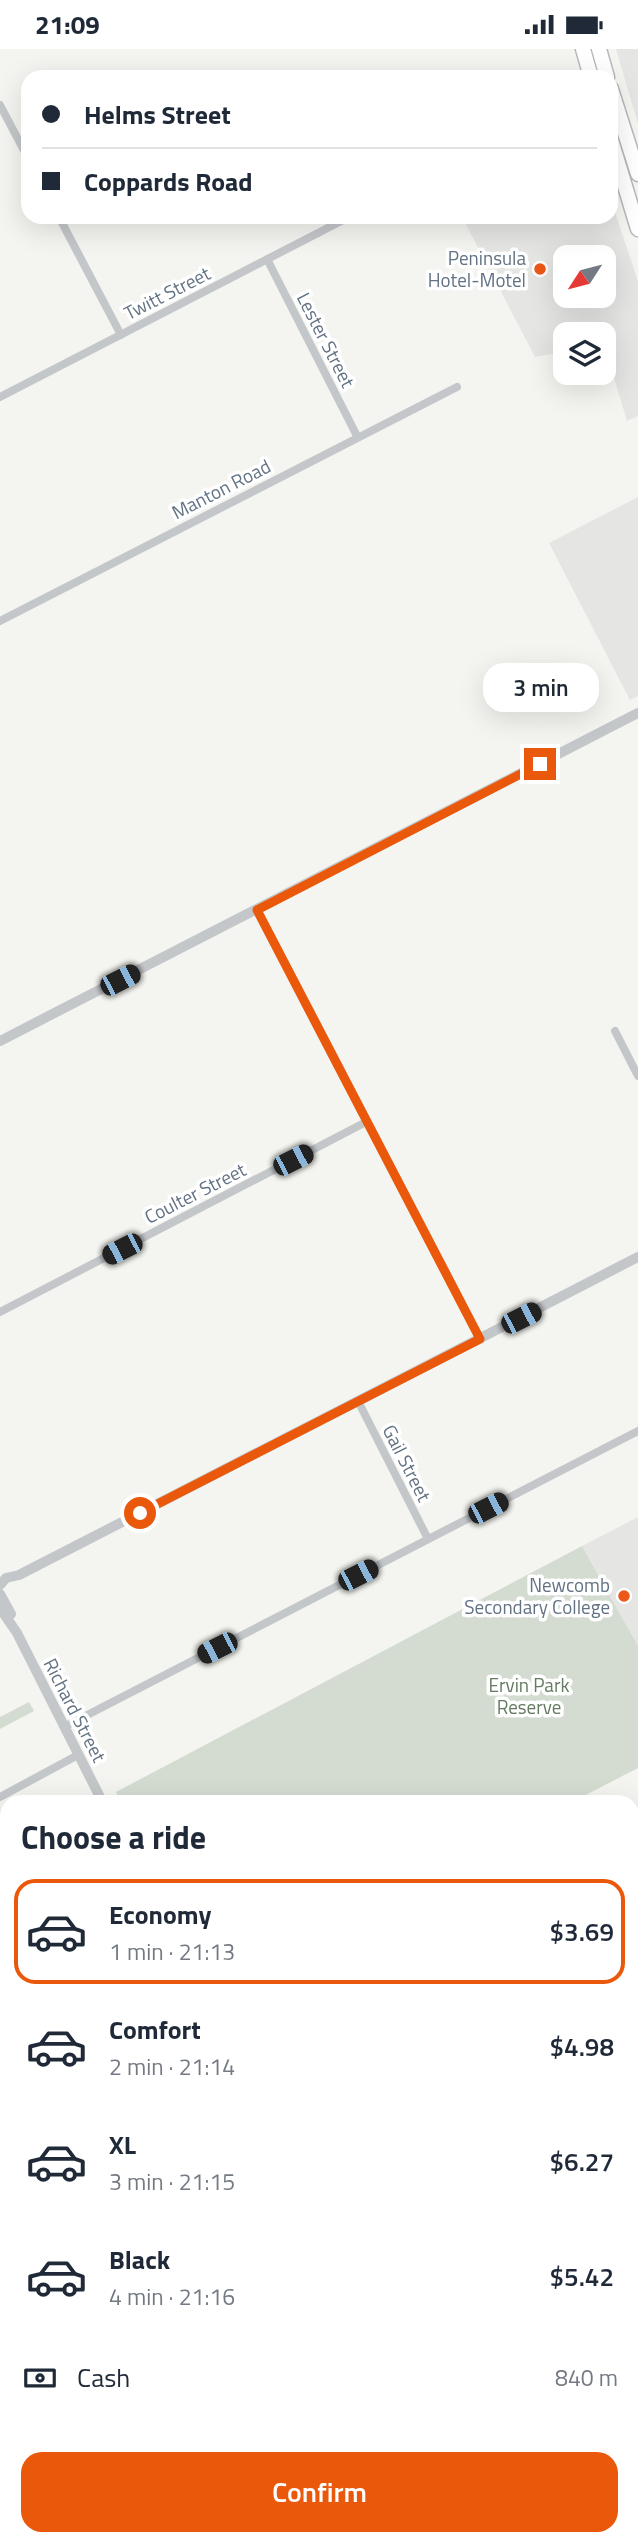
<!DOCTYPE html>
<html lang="en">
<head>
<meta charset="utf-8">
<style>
  body { margin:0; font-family:"Titillium Web",sans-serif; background:#f2f2f3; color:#1f2937; height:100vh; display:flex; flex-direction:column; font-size:26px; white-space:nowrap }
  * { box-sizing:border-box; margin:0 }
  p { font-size:23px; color:#747a83 }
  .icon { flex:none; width:38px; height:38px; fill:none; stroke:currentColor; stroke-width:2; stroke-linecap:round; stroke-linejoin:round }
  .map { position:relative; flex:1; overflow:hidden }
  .panel { position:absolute; left:0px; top:1746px; width:639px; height:751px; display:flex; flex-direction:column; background:#fff; border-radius:21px 21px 0 0; box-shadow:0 7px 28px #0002 }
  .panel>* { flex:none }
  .hud { position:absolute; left:21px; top:21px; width:597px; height:154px; border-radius:21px; box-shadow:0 7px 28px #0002; display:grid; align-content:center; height:154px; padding:0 21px; background:#fff }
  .needle { width:46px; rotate:234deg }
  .fabs { position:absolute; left:553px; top:196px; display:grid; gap:14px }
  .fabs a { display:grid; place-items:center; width:63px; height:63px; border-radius:14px; background:#fff; box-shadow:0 7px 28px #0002; font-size:35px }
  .end { position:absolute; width:32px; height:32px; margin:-16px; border:9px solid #ea580c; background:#fff; box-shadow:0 0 0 4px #fff }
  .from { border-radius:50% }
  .bubble { position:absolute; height:49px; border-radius:21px; background:#fff; box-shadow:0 7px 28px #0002; font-size:23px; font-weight:600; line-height:49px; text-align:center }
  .car { position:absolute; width:21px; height:42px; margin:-21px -10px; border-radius:9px; box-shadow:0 0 5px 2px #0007; background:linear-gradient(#222 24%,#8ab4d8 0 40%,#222 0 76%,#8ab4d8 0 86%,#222 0) }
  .hud b { display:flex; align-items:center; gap:24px; height:66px; font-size:26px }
  .hud b+b { border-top:2px solid #e0e1e3 }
  .hud i { width:18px; height:18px; background:#1f2937 }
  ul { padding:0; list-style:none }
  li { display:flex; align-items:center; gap:21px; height:105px; margin:0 14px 10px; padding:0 7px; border:4px solid transparent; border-radius:21px }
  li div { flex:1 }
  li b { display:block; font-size:26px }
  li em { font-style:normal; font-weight:600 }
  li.active { border-color:#ea580c }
  li>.icon { width:63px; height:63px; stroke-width:1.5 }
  h2 { padding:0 21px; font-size:32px; line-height:84px }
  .pay { display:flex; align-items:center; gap:18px; height:77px; padding:0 21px; font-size:26px }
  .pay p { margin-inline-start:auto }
  .cta { display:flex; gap:14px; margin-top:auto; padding:14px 21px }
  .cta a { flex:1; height:80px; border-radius:21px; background:#ea580c; color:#fff; font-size:28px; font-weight:600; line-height:80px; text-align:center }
  .status { display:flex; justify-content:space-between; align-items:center; height:49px; padding:0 35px; background:#fff; direction:ltr }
  .status svg { height:19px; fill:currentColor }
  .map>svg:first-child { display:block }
  .built { fill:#e5e6e4; fill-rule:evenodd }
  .green { fill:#d4dcd1 }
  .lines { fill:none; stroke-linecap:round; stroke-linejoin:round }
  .trunk-casing { stroke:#b6b9bc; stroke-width:17 }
  .minor { stroke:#c4c7ca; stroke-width:8 }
  .tertiary { stroke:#c4c7ca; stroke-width:10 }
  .trunk { stroke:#fff; stroke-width:14 }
  .route { stroke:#ea580c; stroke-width:9 }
  .poi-dot { fill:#ed5818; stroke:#fff; stroke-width:2.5 }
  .labels { text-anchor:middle; stroke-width:7; stroke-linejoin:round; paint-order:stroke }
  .poi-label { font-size:19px; fill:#627283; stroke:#fff; text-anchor:end }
  .street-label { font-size:19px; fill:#627283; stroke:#fff }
  .park-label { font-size:19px; fill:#647a61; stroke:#fff }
</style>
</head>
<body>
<div class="status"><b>21:09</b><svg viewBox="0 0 49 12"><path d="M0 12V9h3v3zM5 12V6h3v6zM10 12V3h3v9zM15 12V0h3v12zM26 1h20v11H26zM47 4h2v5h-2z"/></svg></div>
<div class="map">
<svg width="638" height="2496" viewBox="0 0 638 2496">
  <rect width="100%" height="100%" fill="#f4f5f0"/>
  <!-- built -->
  <path class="built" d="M616 0H638V75Z
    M611 151 638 232V367L627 372 604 296V285H565V303L535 308 462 168H611ZM565 208H604V247H565Z
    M638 448V647L630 651 549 494Z
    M638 1468V1597L582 1497Z
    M632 2181 638 2193V2238L632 2242Z"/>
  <!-- green -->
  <path class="green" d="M582 1497 638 1597V1719L572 1753H121L116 1743Z
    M29 1653 34 1662 0 1680V1668Z
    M3 1876 7 1878 6 1979 0 1982V1878Z"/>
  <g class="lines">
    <defs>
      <path id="trunk" d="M583 0 591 28
        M599 0 607 28
        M611 40 638 125
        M611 91 638 180"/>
    </defs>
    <!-- trunk casing -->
    <use href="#trunk" class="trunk-casing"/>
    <!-- minor -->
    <path class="minor" d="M0 56 28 109
      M59 168 121 286
      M267 210 357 387
      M0 348 349 168
      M0 572 457 338
      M257 861 480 1290
      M615 982 638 1027
      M0 1263 366 1073
      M358 1352 428 1490
      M64 1678 638 1382
      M0 1748 78 1706
      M632 1800H638
      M0 1835 7 1848
      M0 1996 7 1992
      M632 2048 638 2055
      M0 2143 7 2139
      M0 2209 7 2222
      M0 2393 7 2390
      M632 2411 638 2408
      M0 2453 3 2456
      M147 2490 150 2496
      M622 2490 625 2496"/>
    <!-- tertiary -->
    <path class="tertiary" d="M0 992 638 664
      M0 1536 6 1529 19 1526 638 1208
      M0 1545 11 1565
      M0 1559 17 1584 103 1754
      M632 2261 638 2258
      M482 2490 485 2496
      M184 2496 195 2490"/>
    <!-- trunk -->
    <use href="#trunk" class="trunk"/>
  </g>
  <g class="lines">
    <!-- route -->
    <path class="route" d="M140 1464 480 1290 257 861 540 715"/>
  </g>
  <!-- markers -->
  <g class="poi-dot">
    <circle cx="540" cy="220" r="7"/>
    <circle cx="624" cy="1547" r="7"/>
  </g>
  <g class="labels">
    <!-- poi labels -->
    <g class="poi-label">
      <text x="526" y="216">Peninsula<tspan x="526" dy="22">Hotel-Motel</tspan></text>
      <text x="610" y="1543">Newcomb<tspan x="610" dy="22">Secondary College</tspan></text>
    </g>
    <!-- street labels -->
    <g class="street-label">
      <text transform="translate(167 244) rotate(-27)" y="7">Twitt Street</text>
      <text transform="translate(326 291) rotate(63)" y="7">Lester Street</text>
      <text transform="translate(221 440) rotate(-27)" y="7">Manton Road</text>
      <text transform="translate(195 1144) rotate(-27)" y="7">Coulter Street</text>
      <text transform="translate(407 1414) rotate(63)" y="7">Gail Street</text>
      <text transform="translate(75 1661) rotate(63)" y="7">Richard Street</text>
    </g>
    <!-- park labels -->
    <g class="park-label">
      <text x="529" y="1643">Ervin Park<tspan x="529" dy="22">Reserve</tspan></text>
    </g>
  </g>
</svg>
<div class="fabs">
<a><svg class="needle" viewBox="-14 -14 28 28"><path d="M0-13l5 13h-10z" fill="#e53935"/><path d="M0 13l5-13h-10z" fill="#747a83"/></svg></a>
<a><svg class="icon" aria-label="layers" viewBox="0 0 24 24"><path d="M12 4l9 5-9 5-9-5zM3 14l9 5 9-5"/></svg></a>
</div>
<i class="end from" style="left:140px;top:1464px"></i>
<i class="end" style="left:540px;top:715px"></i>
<div class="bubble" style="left:483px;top:614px;width:116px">3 min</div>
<i class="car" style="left:120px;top:931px;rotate:63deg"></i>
<i class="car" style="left:293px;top:1111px;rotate:63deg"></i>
<i class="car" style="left:122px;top:1200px;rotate:243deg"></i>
<i class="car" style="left:521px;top:1269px;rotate:63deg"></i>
<i class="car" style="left:488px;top:1459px;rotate:63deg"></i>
<i class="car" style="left:358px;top:1526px;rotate:63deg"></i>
<i class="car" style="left:217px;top:1599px;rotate:243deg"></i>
<div class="hud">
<b><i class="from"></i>Helms Street</b>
<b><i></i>Coppards Road</b>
</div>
<section class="panel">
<h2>Choose a ride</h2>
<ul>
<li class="active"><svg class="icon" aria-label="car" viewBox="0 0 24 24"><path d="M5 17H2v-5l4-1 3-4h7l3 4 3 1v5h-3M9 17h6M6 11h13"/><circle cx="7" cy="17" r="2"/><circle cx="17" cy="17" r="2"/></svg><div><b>Economy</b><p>1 min · 21:13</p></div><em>$3.69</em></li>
<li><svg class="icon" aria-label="car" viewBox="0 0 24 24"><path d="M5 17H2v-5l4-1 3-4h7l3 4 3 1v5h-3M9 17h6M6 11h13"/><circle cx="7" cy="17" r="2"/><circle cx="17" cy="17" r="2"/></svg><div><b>Comfort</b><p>2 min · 21:14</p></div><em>$4.98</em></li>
<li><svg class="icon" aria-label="car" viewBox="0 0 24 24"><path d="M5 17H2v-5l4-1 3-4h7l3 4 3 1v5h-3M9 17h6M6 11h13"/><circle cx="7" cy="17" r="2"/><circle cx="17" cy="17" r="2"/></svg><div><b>XL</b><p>3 min · 21:15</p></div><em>$6.27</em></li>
<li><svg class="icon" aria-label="car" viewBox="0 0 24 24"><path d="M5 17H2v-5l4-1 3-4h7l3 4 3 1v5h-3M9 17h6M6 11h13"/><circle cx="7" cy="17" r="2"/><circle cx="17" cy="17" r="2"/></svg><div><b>Black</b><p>4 min · 21:16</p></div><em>$5.42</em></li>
</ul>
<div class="pay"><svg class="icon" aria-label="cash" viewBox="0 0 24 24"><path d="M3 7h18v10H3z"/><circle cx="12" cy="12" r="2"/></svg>Cash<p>840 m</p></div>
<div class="cta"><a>Confirm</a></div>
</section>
</div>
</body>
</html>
